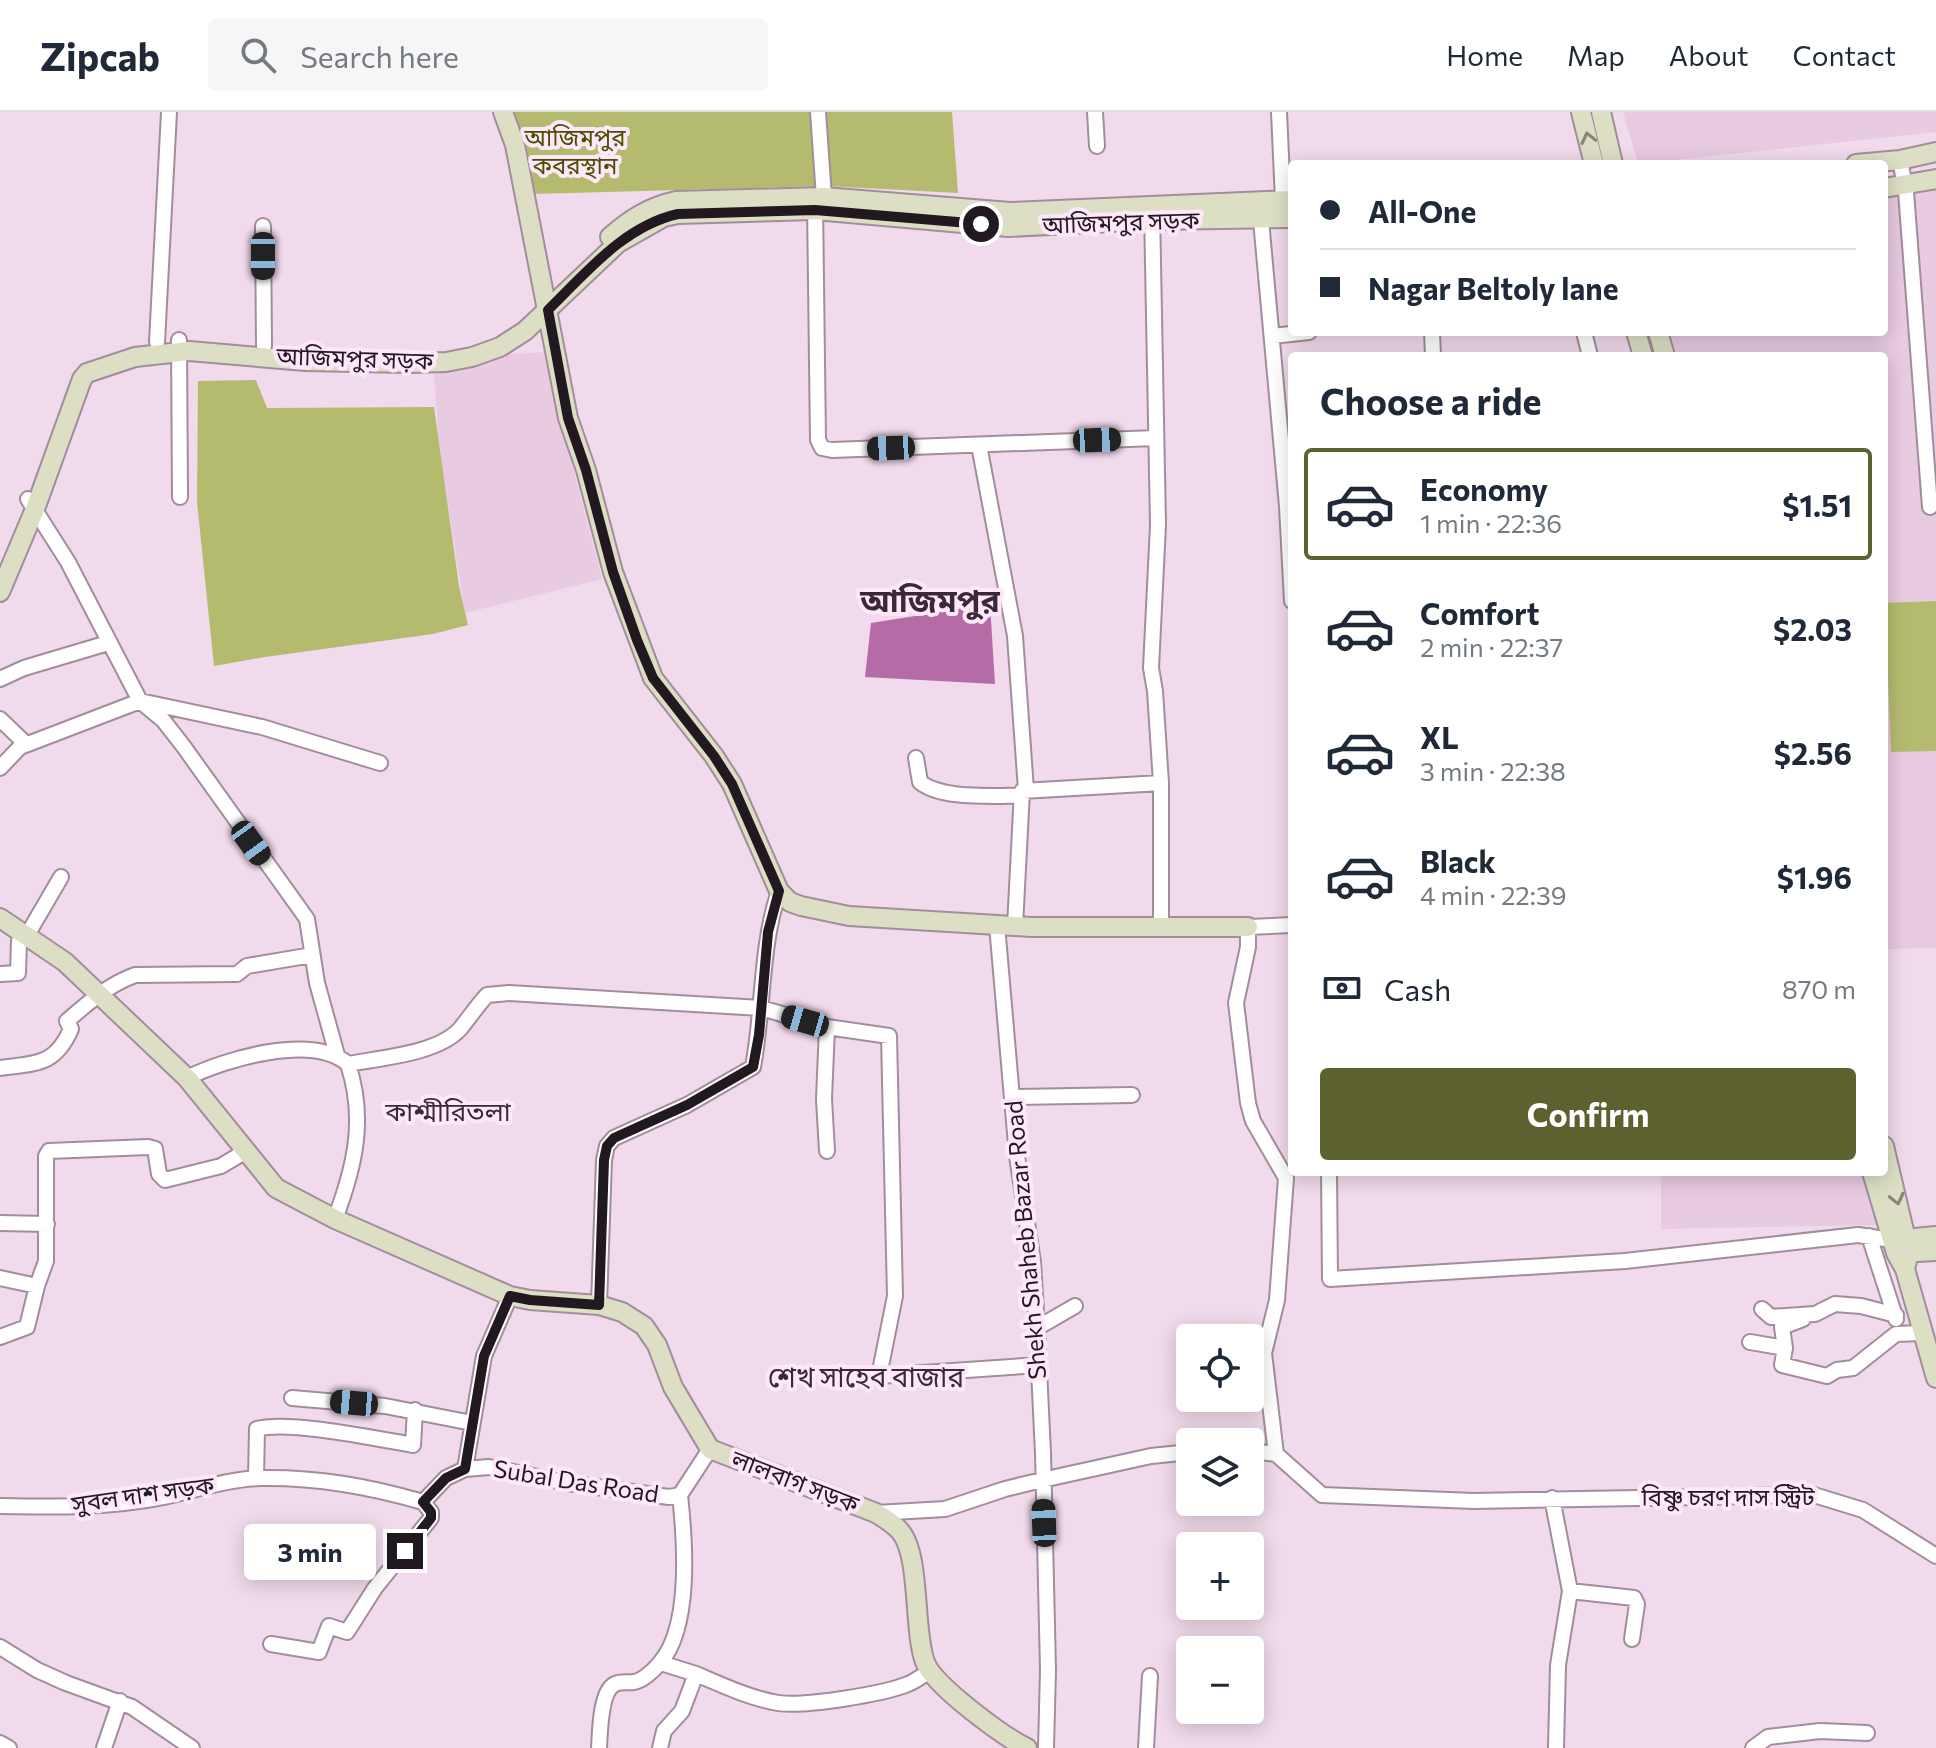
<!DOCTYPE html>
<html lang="en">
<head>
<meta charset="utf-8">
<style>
  body { margin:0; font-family:Commissioner,"Noto Sans Bengali",sans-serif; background:#f6f6f7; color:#1f2937; height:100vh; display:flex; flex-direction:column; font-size:30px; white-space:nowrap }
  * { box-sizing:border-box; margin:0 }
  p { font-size:26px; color:#747a83 }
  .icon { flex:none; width:44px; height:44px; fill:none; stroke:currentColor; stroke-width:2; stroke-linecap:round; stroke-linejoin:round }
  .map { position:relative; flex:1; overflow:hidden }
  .drawer { position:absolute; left:1288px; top:240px; width:600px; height:824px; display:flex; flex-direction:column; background:#fff; border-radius:8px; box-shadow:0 4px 20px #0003 }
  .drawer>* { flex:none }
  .hud { position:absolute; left:1288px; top:48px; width:600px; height:176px; border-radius:8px; box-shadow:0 4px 20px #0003; display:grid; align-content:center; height:176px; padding:0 32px; background:#fff }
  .tools { position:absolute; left:1176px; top:1212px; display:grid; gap:16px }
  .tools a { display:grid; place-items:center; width:88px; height:88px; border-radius:8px; background:#fff; box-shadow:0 4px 20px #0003; font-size:40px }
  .end { position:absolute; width:36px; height:36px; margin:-18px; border:10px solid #21191f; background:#fff; box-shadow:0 0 0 4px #fff }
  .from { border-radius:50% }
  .bubble { position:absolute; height:56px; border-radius:8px; background:#fff; box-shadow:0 4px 20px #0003; font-size:26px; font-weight:700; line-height:56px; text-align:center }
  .car { position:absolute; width:24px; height:48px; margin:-24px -12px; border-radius:10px; box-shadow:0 0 6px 2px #0007; background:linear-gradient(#222 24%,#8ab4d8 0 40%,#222 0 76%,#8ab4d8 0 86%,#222 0) }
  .hud b { display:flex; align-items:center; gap:28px; height:76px; font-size:30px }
  .hud b+b { border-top:2px solid #e0e1e3 }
  .hud i { width:20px; height:20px; background:#1f2937 }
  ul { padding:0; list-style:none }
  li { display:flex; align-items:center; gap:24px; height:112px; margin:0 16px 12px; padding:0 16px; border:4px solid transparent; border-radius:8px }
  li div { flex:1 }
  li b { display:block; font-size:30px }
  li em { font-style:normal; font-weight:700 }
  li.current { border-color:#5d612f }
  li>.icon { width:72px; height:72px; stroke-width:1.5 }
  h2 { padding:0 32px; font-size:36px; line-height:96px }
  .pay { display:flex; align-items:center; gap:20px; height:88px; padding:0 32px; font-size:30px }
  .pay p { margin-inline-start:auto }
  .cta { display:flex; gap:16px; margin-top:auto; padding:16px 32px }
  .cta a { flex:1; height:92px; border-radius:8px; background:#5d612f; color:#fff; font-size:32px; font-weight:700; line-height:92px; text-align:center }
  header { display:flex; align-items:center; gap:48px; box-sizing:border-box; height:112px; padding:0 40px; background:#fff; border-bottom:2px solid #e0e1e3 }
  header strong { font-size:38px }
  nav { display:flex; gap:44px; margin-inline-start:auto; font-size:28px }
  .search { width:560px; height:72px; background:#f6f6f7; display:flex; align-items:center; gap:20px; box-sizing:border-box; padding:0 28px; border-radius:8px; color:#747a83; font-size:30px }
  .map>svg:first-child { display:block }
  .built { fill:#e8cae1 }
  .green { fill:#b4bb6f }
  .water { fill:#b46ba6 }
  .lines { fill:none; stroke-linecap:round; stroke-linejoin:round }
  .street-casing { stroke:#a28d9d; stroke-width:18 }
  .secondary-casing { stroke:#a28d9d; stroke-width:22 }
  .street { stroke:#fff; stroke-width:14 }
  .secondary { stroke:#dddfc5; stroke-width:18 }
  .oneway { stroke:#88867a }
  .route { stroke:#21191f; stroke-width:10 }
  .labels { text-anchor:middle; stroke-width:8; stroke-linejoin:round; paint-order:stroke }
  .park-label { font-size:24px; fill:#494d00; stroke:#fee7f8 }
  .street-label { font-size:24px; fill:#21191f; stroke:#fee7f8 }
  .neighbourhood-label { font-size:26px; fill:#392835; stroke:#fee7f8 }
  .quarter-label { font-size:28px; fill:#392835; stroke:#fee7f8 }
  .district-label { font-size:32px; font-weight:bold; fill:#392835; stroke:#fee7f8 }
</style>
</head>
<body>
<header>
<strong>Zipcab</strong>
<div class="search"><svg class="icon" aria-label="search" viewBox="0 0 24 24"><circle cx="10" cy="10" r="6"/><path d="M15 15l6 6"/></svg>Search here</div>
<nav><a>Home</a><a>Map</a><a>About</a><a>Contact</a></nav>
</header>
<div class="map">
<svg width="1936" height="1636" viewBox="0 0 1936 1636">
  <rect width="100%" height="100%" fill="#f1daeb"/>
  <!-- built -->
  <path class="built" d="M1623 0H1936V20L1638 52Z
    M1936 62V836L1884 837V244H1675L1669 220H1884V71Z
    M469 235 473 245 543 240 602 467 465 501 439 334 433 243Z
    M1661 1060H1862L1877 1113 1661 1117Z"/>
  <!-- green -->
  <path class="green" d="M509 0H952L958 81 826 74 532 82Z
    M256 268 267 296 434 295 459 474 468 513 433 522 265 545 214 554 197 390 198 269Z
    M1936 489V639L1891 640 1885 491Z"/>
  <!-- water -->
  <path class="water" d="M990 492 995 572 865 565 871 511Z"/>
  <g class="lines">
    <defs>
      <path id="street" d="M818 0 824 85
        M1095 0 1097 34
        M1279 0 1283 88
        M1900 48 1906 80 1930 395
        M815 91 818 328 822 336 832 338 1156 326
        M1260 97 1287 394 1292 489
        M1152 98 1158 413 1151 556 1155 579 1161 671V817
        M263 114 264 234
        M1432 220 1433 244
        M1584 220 1590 244
        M1272 224 1309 220
        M179 228 180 385
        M157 230 169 0
        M979 333 1015 524 1026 678
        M28 387 68 450 140 589 163 608 184 635 307 807 317 871 337 943
        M0 567 24 556 108 531
        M0 607 26 632
        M916 646 920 670C942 688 993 683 1021 684
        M0 656 20 635 140 589 262 615 380 651
        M997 813 1017 1044 1033 1150 1037 1216 1043 1341 1048 1558 1046 1636
        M1015 814 1022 679 1161 671
        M0 862 18 861 19 829 26 825 61 765
        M827 915 889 924 895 1184 879 1264 1039 1253
        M0 956C36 951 55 954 71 917L67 909C89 890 108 873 135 863L237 862 247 854 312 843
        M187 966C225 947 312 921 348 952 380 946 437 942 460 917 469 906 477 894 487 883L509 881 761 896 827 915 824 987 827 1039
        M1012 985 1132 983
        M1329 1060 1330 1167 1625 1149 1858 1123 1892 1128
        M335 1107C355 1054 366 1007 348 952
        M0 1111 47 1112
        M1869 1124 1896 1207
        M0 1166 37 1174
        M599 1193 604 1048 607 1034 614 1026 687 993 753 955C764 896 760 836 779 779
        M1762 1197 1771 1205 1815 1202 1835 1192 1861 1194 1896 1203
        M1037 1216 1075 1194
        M0 1225 27 1215 37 1174 46 1149V1044L49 1039 148 1035 155 1037 159 1062 165 1068 221 1054 246 1039
        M1750 1230 1785 1236 1782 1215 1803 1207
        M1785 1236 1782 1253 1827 1264 1837 1258 1853 1256 1896 1222 1921 1221
        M292 1286 385 1294 472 1311
        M1250 1339 1276 1342 1322 1383 1474 1389 1814 1383 1863 1398 1936 1444
        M1276 1342 1264 1241 1277 1188 1286 1066 1253 1009 1248 991 1236 891 1248 835V815L1292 813
        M465 1357 484 1244 510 1184
        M256 1366 257 1317C288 1308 378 1327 413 1333L415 1298
        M1552 1386 1570 1479 1558 1553 1556 1636
        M423 1390 446 1366 465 1357 489 1355 567 1371 669 1385 680 1383 710 1337
        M0 1394C55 1395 110 1396 164 1385 196 1378 228 1367 260 1366 317 1365 368 1374 423 1390
        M876 1401 945 1397 1005 1377 1042 1368 1151 1344 1190 1340
        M1570 1479 1634 1486 1637 1492 1632 1527
        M271 1532 319 1540 329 1514 347 1520 375 1476 431 1406V1400L423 1390
        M0 1535 37 1558 66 1571 132 1595 192 1636
        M696 1562C722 1573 749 1586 778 1591 804 1595 884 1582 908 1572 916 1569 923 1563 930 1559
        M0 1631 9 1636
        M104 1636 120 1589
        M599 1636C600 1621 600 1579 615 1572 621 1569 628 1571 634 1570 642 1569 653 1559 659 1552 692 1516 685 1429 680 1383
        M660 1636 664 1619 682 1599 696 1562 661 1551
        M1146 1636 1150 1564
        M1753 1636 1768 1625 1820 1619 1867 1621"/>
      <path id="secondary" d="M503 0 515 33 568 306 586 358 613 460 653 566 714 644 732 672 779 779 790 790 801 794 849 804 1031 815H1248
        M1581 0 1594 52
        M1601 0 1613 52
        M1856 52 1900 48 1936 40
        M1884 76 1936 67
        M610 125C630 107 649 95 676 89L824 85 1010 100 1292 88
        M1636 220 1643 244
        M1658 220 1665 244
        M0 480 35 397 82 267 87 261 135 245 189 239 305 249 411 251 446 250 472 245 500 235 525 219 618 131 664 105 678 102 815 98 1008 115 1153 108 1292 106
        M0 806 65 850 187 966 276 1076 335 1107 510 1184 530 1188 599 1193 622 1200 644 1214 657 1233 673 1275 710 1337 876 1401C884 1406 894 1412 900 1419 921 1443 913 1518 925 1550 933 1573 1004 1625 1027 1636
        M1884 1034 1909 1140 1905 1157
        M1872 1060 1896 1141 1905 1157 1936 1266
        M1894 1128 1936 1124
        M1899 1141 1936 1139"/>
    </defs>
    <!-- street casing -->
    <use href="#street" class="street-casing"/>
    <!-- secondary casing -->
    <use href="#secondary" class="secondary-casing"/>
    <!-- street -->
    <use href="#street" class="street"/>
    <!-- secondary -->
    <use href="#secondary" class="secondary"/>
  </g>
  <!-- one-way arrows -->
  <defs><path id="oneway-chevron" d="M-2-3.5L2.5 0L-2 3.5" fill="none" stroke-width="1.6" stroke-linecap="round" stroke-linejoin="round" transform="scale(2)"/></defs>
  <g class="oneway">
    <use href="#oneway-chevron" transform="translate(1588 26) rotate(-103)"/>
    <use href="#oneway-chevron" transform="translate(1897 1087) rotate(77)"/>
  </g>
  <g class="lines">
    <!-- route -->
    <path class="route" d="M405 1439 431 1406V1400L423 1390 446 1366 465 1357 484 1244 510 1184 530 1188 599 1193 604 1048 607 1034 614 1026 687 993 753 955 759 923 768 820 779 779 732 672 714 644 653 566 637 528 613 460 586 358 568 306 548 198C586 161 624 114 678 102L815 98 981 112"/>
  </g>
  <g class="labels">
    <!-- park labels -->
    <g class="park-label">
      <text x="575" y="34">আজিমপুর<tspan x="575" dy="28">কবরস্থান</tspan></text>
    </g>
    <!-- street labels -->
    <g class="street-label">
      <text transform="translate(1121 111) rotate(-2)" y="8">আজিমপুর সড়ক</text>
      <text transform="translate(355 247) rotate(2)" y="8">আজিমপুর সড়ক</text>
      <text transform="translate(1026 1128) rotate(-95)" y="8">Shekh Shaheb Bazar Road</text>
      <text transform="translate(576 1370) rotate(9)" y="8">Subal Das Road</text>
      <text transform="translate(795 1370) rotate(21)" y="8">লালবাগ সড়ক</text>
      <text transform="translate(143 1383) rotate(-8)" y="8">সুবল দাশ সড়ক</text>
      <text x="1728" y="1394">বিষ্ণু চরণ দাস স্ট্রিট</text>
    </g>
    <!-- neighbourhood labels -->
    <g class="neighbourhood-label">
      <text x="448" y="1009">কাশ্মীরিতলা</text>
    </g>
    <!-- quarter labels -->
    <g class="quarter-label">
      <text x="866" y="1275">শেখ সাহেব বাজার</text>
    </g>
    <!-- district labels -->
    <g class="district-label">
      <text x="930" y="500">আজিমপুর</text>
    </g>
  </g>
</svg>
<div class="tools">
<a><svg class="icon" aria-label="locate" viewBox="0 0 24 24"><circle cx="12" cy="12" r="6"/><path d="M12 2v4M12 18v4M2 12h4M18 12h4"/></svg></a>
<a><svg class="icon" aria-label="layers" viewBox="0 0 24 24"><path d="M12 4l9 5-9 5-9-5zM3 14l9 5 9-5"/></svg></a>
<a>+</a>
<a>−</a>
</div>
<i class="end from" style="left:981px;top:112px"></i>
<i class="end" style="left:405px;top:1439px"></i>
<div class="bubble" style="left:244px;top:1412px;width:132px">3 min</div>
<i class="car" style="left:263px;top:144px;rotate:180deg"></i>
<i class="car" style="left:1097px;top:328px;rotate:88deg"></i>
<i class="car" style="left:891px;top:336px;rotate:268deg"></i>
<i class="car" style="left:251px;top:731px;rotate:144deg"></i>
<i class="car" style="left:805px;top:909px;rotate:286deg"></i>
<i class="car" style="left:354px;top:1291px;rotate:275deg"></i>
<i class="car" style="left:1044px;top:1411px;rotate:358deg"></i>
<div class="hud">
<b><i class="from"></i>All-One</b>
<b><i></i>Nagar Beltoly lane</b>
</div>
<section class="drawer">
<h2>Choose a ride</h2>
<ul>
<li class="current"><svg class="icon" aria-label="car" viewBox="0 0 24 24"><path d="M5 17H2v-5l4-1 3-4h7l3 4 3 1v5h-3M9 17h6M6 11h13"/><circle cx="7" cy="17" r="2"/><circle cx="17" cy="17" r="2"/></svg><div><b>Economy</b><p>1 min · 22:36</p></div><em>$1.51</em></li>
<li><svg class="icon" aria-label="car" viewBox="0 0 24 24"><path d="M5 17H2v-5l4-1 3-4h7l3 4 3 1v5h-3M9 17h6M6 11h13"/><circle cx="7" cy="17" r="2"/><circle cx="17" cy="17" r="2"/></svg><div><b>Comfort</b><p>2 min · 22:37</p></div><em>$2.03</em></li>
<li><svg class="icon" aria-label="car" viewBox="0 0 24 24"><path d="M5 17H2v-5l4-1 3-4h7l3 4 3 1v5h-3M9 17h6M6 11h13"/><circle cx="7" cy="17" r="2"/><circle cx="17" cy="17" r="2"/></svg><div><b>XL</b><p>3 min · 22:38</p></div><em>$2.56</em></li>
<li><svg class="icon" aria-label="car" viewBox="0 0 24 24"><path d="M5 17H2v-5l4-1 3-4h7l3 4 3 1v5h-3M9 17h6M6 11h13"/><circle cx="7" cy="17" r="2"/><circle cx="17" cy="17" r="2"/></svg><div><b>Black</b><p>4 min · 22:39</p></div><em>$1.96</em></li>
</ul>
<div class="pay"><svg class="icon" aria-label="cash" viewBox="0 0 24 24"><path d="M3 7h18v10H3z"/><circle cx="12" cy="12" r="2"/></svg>Cash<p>870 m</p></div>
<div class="cta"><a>Confirm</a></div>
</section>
</div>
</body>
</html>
